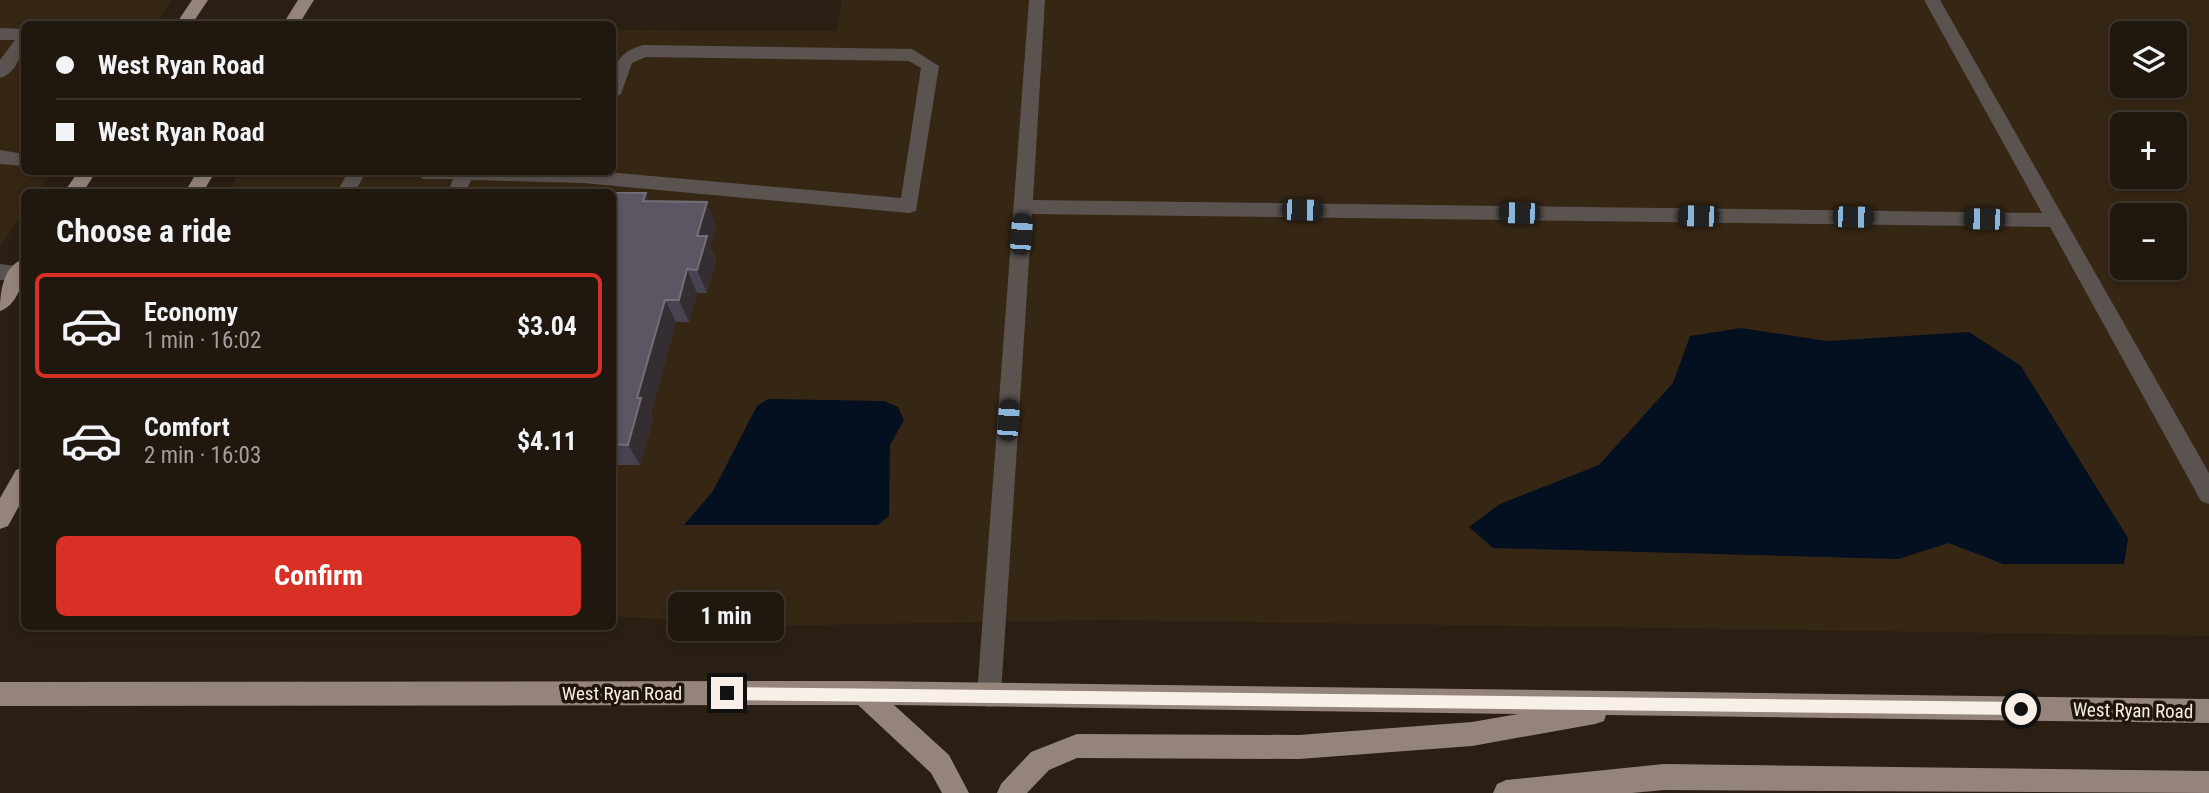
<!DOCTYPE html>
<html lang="en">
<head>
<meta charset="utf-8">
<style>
  body { margin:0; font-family:"Roboto Condensed",sans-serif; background:#282017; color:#f1f3f6; height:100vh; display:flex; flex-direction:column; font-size:26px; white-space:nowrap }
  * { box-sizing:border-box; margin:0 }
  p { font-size:23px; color:#a29f9e }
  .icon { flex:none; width:38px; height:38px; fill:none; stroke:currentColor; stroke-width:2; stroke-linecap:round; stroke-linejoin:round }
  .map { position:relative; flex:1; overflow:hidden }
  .details { position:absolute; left:21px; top:189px; width:595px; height:441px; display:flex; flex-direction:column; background:#20170e; border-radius:10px; box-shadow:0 4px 10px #0003,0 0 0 2px #3d362e }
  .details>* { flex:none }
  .top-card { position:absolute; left:21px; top:21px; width:595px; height:154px; border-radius:10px; box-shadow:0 4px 10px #0003,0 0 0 2px #3d362e; display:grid; align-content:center; height:154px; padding:0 35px; background:#20170e }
  .fabs { position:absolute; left:2110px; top:21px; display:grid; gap:14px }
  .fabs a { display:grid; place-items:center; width:77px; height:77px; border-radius:10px; background:#20170e; box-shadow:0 4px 10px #0003,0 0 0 2px #3d362e; font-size:35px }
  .end { position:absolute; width:32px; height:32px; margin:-16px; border:9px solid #f8f0e8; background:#111; box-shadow:0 0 0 4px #111 }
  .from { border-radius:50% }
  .bubble { position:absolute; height:49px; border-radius:10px; background:#20170e; box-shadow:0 4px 10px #0003,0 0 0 2px #3d362e; font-size:23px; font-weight:700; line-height:49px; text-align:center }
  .car { position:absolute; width:21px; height:42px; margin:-21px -10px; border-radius:9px; box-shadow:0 0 5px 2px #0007; background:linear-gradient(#222 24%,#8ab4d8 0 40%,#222 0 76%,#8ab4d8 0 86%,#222 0) }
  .top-card b { display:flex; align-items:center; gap:24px; height:66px; font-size:26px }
  .top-card b+b { border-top:2px solid #3d362e }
  .top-card i { width:18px; height:18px; background:#f1f3f6 }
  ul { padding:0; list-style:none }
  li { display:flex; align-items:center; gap:21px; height:105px; margin:0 14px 10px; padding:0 21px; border:4px solid transparent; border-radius:10px }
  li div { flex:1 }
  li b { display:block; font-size:26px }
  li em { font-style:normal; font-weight:700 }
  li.selected { border-color:#d93025 }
  li>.icon { width:63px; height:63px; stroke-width:1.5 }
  h2 { padding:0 35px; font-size:32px; line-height:84px }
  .button { display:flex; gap:14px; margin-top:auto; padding:14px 35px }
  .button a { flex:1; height:80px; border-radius:10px; background:#d93025; color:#fff; font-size:28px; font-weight:700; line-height:80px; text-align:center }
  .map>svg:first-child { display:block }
  .built { fill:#362614; fill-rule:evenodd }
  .water { fill:#040f20 }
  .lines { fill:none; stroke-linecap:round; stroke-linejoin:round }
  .minor { fill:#5b534f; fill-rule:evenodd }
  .major { fill:#95847c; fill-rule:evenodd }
  .wall { fill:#484351 }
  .shaded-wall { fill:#342d31 }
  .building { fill:#5b5662; stroke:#746e77; stroke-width:2 }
  .route { fill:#f8f0e8 }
  .labels { text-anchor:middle; stroke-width:7; stroke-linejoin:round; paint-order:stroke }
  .street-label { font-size:19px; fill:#f8f0e8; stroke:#201509 }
</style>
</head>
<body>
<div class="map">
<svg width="2209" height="793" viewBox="0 0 2209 793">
  <rect width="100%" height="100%" fill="#2a1f12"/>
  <!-- built -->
  <path class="built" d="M0 0H172L155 24H24V172H52L37 192H24V211L0 247Z
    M842 0H2209V636L1105 620 767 626 613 616 612 192H228L240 172H612L613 30 836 31ZM2123 33H2175V86H2123ZM2123 124H2175V177H2123ZM2123 215H2175V268H2123Z"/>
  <!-- water -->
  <path class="water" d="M1741 328 1827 341 1969 332 2021 366 2128 538 2124 564H2003L1949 543 1898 559 1493 548 1469 527 1500 504 1599 465 1673 383 1690 336Z
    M768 399 884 401 898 407 904 420 890 445 889 516 878 525H684L713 491 757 406Z"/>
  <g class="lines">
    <!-- minor -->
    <path class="minor" d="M1029 0H1045L1033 200 2042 213 1924 0H1940L2209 473V504L2201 501 2050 227 1032 214 1001 695 998 703 989 707 980 703 977 695Z
      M0 28 24 29C24 46 20 72 0 78V60L15 40H0Z
      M643 45 912 49 939 66 916 211 909 213 583 183 471 180 466 192H448L453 179H423L414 172H607L901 198 921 68 909 61 646 57 632 63 621 94 612 100C612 72 612 54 643 45Z
      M0 150 24 154V166L0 164Z
      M348 172H366L355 192H337Z
      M0 264 24 267V279L0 280Z"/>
    <!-- major -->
    <path class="major" d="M192 0H208L192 24H176Z
      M298 0H314L299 24H283Z
      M78 172H96L83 192H64Z
      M197 172H215L203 192H185Z
      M24 259C25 276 20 304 0 311 0 292 3 265 24 259Z
      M24 467V497L8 526 0 529V498L16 470Z
      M863 681 2209 699V723L1606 715 1604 721 1595 724 1472 746 1299 759 1077 758 1049 770 1027 793H997L1001 784 1031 752 1077 734 1299 735 1472 722 1518 714 894 705 949 755 969 793H942L931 773 858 705 0 706V682Z
      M1664 764 2209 771V793L1664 790 1632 793H1493L1497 784 1506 780Z"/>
  </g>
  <!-- wall -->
  <path class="wall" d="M612 192 650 201 716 226 710 246 716 260 707 293H697L689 322H676L651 414 653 419 640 465H612Z"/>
  <!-- shaded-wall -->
  <path class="shaded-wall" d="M646 193 657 216 643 201Z
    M707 202 716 226 710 246 716 260 707 293 697 270V236Z
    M687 269 697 293 689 322 679 300Z
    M665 300 676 322 651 414 653 419 640 465 628 445 637 398Z"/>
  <!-- building -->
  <path class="building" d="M591 192H592L646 193 643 201 707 202 697 236H707L697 270 687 269 679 300H665L637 398H641L628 445 612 444V192Z"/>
  <!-- route -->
  <path class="route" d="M727 687 2021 702 2028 709 2021 715 727 700 720 693Z"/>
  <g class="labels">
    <!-- street labels -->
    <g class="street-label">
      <text x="622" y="700">West Ryan Road</text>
      <text transform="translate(2133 710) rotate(1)" y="7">West Ryan Road</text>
    </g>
  </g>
</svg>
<div class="fabs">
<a><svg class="icon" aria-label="layers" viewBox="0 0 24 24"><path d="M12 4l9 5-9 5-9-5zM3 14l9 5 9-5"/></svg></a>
<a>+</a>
<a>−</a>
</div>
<i class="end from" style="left:2021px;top:709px"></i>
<i class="end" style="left:727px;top:693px"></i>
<div class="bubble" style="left:668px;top:592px;width:116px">1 min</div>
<i class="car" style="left:1302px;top:210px;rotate:91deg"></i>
<i class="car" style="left:1519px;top:213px;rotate:271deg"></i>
<i class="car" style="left:1698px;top:216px;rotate:271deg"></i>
<i class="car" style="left:1853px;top:217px;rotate:91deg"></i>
<i class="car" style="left:1984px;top:219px;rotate:271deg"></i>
<i class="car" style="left:1021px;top:234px;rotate:4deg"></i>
<i class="car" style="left:1008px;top:420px;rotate:4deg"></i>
<div class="top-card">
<b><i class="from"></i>West Ryan Road</b>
<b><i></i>West Ryan Road</b>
</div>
<section class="details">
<h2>Choose a ride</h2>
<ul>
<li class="selected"><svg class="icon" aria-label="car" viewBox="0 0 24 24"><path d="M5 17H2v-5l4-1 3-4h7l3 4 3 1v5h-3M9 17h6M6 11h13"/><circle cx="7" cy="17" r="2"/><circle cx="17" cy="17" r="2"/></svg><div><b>Economy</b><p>1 min · 16:02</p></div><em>$3.04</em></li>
<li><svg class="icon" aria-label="car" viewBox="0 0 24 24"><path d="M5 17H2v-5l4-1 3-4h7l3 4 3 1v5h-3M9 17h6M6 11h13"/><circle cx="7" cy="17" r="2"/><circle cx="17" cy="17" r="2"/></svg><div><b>Comfort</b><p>2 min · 16:03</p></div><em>$4.11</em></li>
</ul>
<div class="button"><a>Confirm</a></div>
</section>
</div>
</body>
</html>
